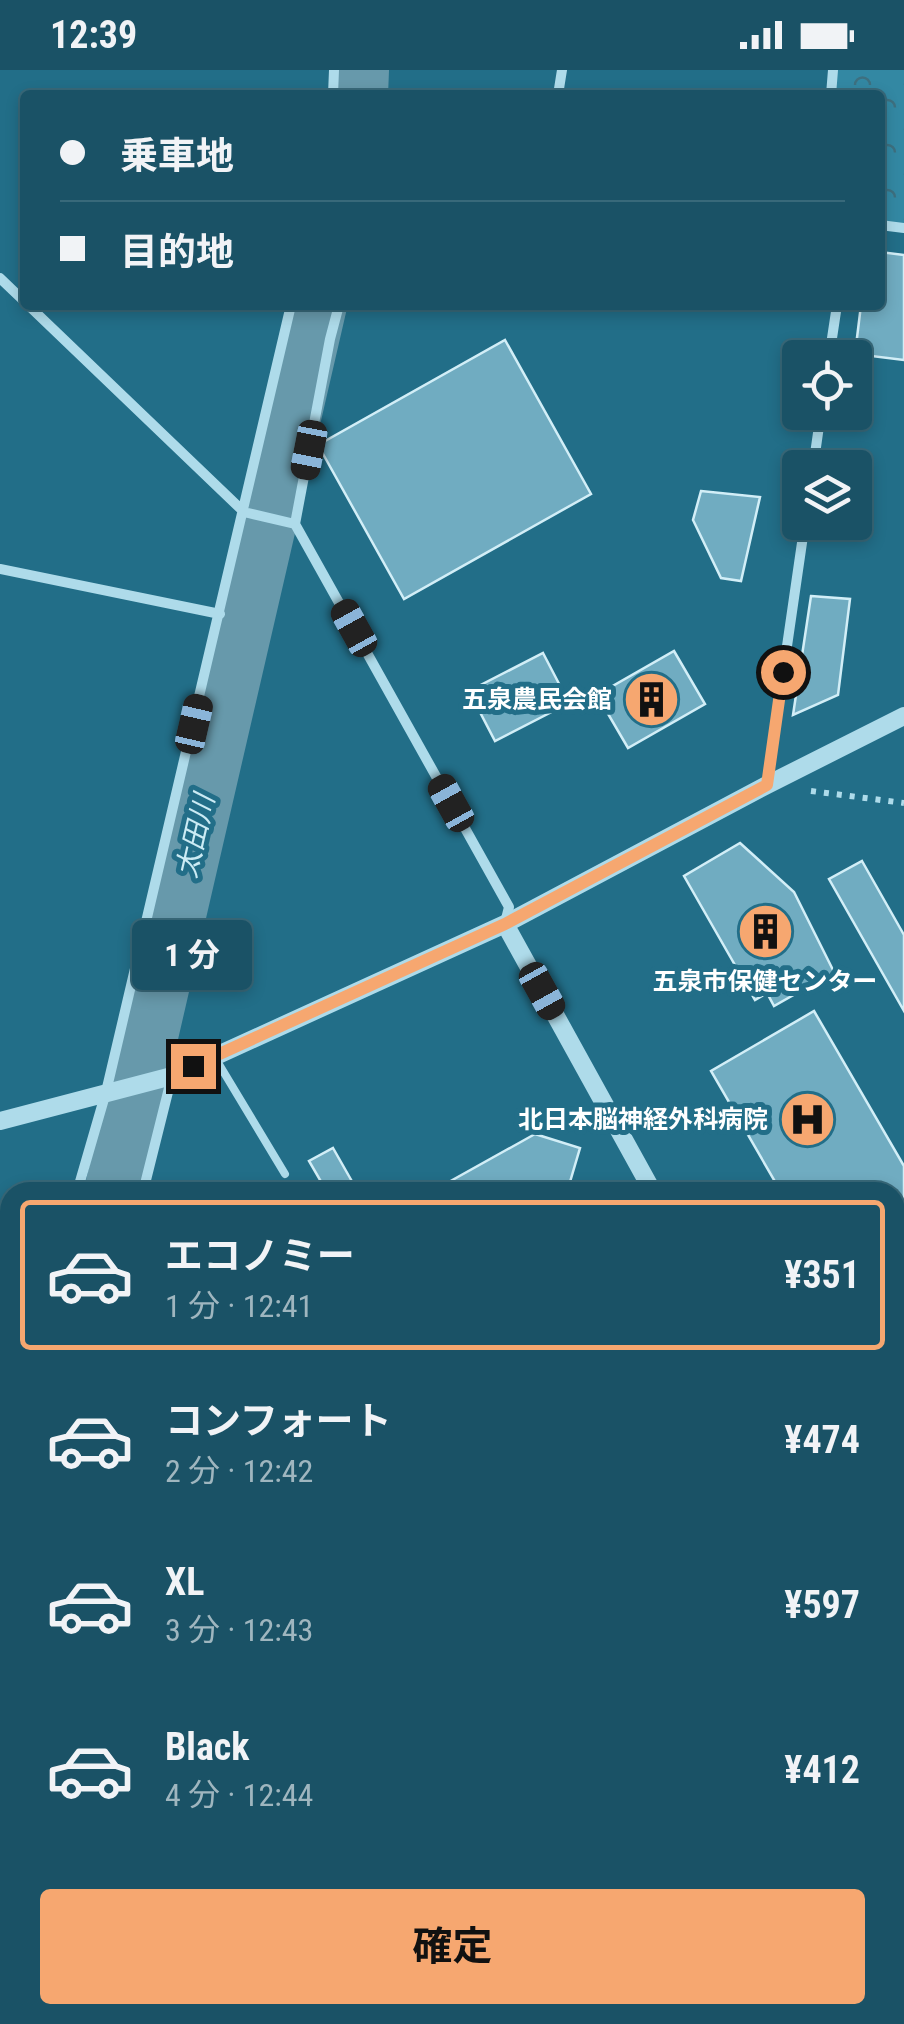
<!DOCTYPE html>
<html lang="ja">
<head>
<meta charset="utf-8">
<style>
  body { margin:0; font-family:"Roboto Condensed","Noto Sans JP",sans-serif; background:#23586c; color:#f1f3f6; height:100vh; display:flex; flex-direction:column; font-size:38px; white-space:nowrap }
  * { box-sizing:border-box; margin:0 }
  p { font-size:32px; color:#9fb6bf }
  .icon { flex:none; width:55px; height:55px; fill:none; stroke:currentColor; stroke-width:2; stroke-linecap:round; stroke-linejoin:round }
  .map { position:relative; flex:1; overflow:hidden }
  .side { position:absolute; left:0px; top:1112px; width:905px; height:842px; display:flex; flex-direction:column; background:#1a5266; border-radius:30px 30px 0 0; box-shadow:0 5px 15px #0003,0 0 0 2px #38697a }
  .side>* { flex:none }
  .top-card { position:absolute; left:20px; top:20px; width:865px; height:220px; border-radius:10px; box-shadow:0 5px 15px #0003,0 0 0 2px #38697a; display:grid; align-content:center; height:220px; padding:0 40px; background:#1a5266 }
  .controls { position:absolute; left:782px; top:270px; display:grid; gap:20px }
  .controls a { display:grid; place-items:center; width:90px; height:90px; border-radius:10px; background:#1a5266; box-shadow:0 5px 15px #0003,0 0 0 2px #38697a; font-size:50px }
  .end { position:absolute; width:45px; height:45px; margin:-22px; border:12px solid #f6a770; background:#111; box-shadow:0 0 0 5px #111 }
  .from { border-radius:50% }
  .bubble { position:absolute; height:70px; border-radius:10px; background:#1a5266; box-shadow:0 5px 15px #0003,0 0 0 2px #38697a; font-size:32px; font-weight:700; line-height:70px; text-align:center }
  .car { position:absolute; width:30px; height:60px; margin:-30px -15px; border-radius:12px; box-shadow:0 0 8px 2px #0007; background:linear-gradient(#222 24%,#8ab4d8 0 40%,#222 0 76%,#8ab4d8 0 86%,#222 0) }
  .top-card b { display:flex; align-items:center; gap:35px; height:95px; font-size:38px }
  .top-card b+b { border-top:2px solid #38697a }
  .top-card i { width:25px; height:25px; background:#f1f3f6 }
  ul { padding:18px 0 0; list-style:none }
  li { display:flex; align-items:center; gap:30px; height:150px; margin:0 20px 15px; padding:0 20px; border:5px solid transparent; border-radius:10px }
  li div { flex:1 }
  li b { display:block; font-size:38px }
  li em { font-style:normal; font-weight:700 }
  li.on { border-color:#f6a770 }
  li>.icon { width:90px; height:90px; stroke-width:1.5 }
  .cta { display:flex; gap:20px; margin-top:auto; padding:20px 40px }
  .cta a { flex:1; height:115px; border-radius:10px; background:#f6a770; color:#111; font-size:40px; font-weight:700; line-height:115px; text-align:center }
  .status { display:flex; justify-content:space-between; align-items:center; height:70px; padding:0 50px; background:#1a5266; direction:ltr }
  .status svg { height:28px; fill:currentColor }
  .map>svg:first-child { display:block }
  .forest { fill:url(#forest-crowns) }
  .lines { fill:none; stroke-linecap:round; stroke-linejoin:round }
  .river { stroke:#6799ab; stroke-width:58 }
  .building { fill:#70acc1; stroke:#d2eef7; stroke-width:2.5 }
  .path { stroke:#aedbea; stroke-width:6; stroke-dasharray:5 8; stroke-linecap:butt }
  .service { stroke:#aedbea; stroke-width:8 }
  .minor { stroke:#aedbea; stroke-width:10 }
  .tertiary { stroke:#aedbea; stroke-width:18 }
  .route { stroke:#f6a770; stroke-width:12 }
  .labels { text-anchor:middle; stroke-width:10; stroke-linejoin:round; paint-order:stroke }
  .poi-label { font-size:25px; font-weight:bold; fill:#fff; stroke:#226e88; text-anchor:end }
  .water-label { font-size:28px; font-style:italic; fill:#cbebf4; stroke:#226e88 }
</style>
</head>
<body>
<div class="status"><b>12:39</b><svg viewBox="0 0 49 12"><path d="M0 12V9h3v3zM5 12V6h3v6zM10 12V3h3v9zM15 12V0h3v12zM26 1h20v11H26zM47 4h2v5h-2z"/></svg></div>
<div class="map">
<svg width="904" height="1954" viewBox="0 0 904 1954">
  <defs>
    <pattern id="forest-crowns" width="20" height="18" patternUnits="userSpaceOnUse" patternTransform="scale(2.5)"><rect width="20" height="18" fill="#3388a3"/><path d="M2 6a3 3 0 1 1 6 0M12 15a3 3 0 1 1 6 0" fill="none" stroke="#3d7080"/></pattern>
  </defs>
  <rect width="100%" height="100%" fill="#226e88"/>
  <!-- forest -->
  <path class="forest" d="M833 0H904V158L880 155V25H831Z"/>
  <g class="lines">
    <!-- river -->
    <path class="river" d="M359 25 360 0
      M113 1122 318 235
      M0 1596 10 1554"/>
  </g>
  <!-- building -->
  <path class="building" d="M880 182 904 185V290L855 284 861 235H880Z
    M505 270 591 424 404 529 318 375Z
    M701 421 760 427 741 511 721 508 693 450Z
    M811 526 850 529 838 625 793 645Z
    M674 581 705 634 628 678 597 625Z
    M543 583 569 633 495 671 469 621Z
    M740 773 794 822 834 902 774 936 767 923 755 930 684 806Z
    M862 791 904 865V941L829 809Z
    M814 941 904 1096V1234L895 1239V1122H781L711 1001Z
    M535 1064 580 1078 567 1122H431Z
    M333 1078 358 1122H327L309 1091Z
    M41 1945H211L216 1954H46Z"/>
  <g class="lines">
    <!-- path -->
    <path class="path" d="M811 721 904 733
      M0 1659 10 1615"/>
    <!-- service -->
    <path class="service" d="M214 986 285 1104"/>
    <!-- minor -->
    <path class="minor" d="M333 25 334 0
      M558 25 562 0
      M831 25 833 0
      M880 155 904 158
      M0 208 25 232
      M28 235 244 442 295 454
      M339 235 330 269 295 454 509 837 505 853
      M829 288 837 235
      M813 398 821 342
      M0 499 220 544
      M767 714 805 452
      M77 1122 106 1022 291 235
      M143 1122 172 1006
      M0 1464 10 1420
      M895 1604 904 1599
      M0 1897 10 1892
      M473 1945 478 1954"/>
    <!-- tertiary -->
    <path class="tertiary" d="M505 854 653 1122
      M0 1051 172 1006 505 854 767 715 904 646
      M895 1554 904 1570"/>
  </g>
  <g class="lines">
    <!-- route -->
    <path class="route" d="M193 996 505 854 767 715 783 602"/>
  </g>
  <!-- icons -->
  <defs>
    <symbol id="building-disc" viewBox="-11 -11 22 22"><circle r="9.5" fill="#f6a770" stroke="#226e88"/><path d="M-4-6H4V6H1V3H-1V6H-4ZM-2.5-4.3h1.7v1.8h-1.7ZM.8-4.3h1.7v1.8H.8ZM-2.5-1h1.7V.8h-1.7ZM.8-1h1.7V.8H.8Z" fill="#111"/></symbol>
    <symbol id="hospital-disc" viewBox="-11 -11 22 22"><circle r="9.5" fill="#f6a770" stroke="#226e88"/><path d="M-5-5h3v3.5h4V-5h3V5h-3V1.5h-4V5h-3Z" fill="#111"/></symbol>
  </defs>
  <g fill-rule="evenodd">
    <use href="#building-disc" x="620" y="598" width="63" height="63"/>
    <use href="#building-disc" x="734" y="830" width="63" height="63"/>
    <use href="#hospital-disc" x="776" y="1018" width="63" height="63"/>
  </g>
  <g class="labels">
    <!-- poi labels -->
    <g class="poi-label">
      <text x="612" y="638">五泉農民会館</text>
      <text x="765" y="920" text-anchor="middle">五泉市保健センター</text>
      <text x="768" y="1058">北日本脳神経外科病院</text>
    </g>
    <!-- water labels -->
    <g class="water-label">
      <text transform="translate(195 766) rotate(-77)" y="10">太田川</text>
    </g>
  </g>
</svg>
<div class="controls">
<a><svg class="icon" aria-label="locate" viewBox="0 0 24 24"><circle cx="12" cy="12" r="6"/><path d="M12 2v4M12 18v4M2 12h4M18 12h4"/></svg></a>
<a><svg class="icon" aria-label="layers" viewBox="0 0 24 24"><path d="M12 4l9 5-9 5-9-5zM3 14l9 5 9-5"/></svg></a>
</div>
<i class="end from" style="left:783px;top:602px"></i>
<i class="end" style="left:193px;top:996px"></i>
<div class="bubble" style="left:132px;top:850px;width:120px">1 分</div>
<i class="car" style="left:309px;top:380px;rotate:191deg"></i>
<i class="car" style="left:354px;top:558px;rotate:331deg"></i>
<i class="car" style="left:194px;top:654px;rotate:13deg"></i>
<i class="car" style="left:451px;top:733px;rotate:331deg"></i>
<i class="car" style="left:542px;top:921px;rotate:151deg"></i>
<div class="top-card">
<b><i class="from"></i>乗車地</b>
<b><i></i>目的地</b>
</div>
<section class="side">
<ul>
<li class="on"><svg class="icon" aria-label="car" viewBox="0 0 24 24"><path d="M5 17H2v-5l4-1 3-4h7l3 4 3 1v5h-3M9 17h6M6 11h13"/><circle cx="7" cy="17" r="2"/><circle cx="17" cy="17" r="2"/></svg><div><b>エコノミー</b><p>1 分 · 12:41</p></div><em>¥351</em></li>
<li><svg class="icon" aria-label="car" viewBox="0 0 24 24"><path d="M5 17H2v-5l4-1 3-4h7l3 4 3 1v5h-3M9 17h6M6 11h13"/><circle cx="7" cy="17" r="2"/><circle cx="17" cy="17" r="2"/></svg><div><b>コンフォート</b><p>2 分 · 12:42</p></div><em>¥474</em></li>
<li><svg class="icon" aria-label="car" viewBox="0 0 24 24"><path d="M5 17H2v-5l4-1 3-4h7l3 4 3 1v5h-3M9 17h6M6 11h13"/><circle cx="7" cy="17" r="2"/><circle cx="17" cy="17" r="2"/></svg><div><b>XL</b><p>3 分 · 12:43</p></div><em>¥597</em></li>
<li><svg class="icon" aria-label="car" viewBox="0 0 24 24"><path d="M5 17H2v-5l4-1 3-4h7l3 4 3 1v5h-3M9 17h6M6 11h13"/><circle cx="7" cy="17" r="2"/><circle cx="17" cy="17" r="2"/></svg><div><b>Black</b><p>4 分 · 12:44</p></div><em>¥412</em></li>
</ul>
<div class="cta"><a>確定</a></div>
</section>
</div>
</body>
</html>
